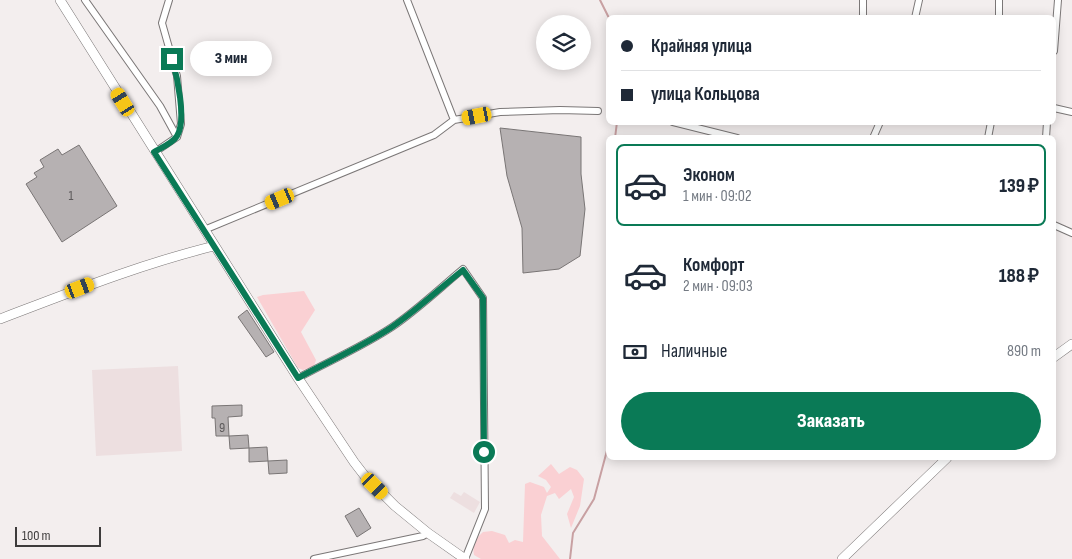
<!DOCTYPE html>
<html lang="ru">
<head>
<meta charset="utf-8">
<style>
  body { margin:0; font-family:"Sofia Sans Condensed",sans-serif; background:#f2f2f3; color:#1f2937; height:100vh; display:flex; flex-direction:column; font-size:19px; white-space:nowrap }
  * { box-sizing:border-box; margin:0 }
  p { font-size:16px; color:#747a83 }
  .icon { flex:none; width:28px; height:28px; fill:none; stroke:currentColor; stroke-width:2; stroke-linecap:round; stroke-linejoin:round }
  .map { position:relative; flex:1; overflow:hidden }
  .panel { position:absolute; left:606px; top:135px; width:450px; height:325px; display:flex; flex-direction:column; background:#fff; border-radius:8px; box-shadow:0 2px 12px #0003 }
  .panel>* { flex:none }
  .hud { position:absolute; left:606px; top:15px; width:450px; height:110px; border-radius:8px; box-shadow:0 2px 12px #0003; display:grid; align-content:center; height:110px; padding:0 15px; background:#fff }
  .tools { position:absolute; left:536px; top:15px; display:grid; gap:10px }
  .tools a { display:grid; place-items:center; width:55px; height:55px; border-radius:50%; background:#fff; box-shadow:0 2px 12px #0003; font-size:25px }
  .scale { position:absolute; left:15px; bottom:12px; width:86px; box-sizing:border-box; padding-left:5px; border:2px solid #3e3c3c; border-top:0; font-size:14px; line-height:18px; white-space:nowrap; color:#3e3c3c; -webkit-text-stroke:4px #f3eeee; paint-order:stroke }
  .end { position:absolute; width:22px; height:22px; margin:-11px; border:6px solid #0a7a56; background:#fff; box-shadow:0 0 0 2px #fff }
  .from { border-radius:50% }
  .bubble { position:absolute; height:35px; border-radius:18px; background:#fff; box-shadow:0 2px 12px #0003; font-size:16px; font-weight:800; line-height:35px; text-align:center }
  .car { position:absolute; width:15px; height:30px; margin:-15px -8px; border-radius:6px; box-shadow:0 0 4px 1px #0007; background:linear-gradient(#f5c518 24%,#345 0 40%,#f5c518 0 76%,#345 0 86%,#f5c518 0) }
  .hud b { display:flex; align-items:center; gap:18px; height:48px; font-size:19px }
  .hud b+b { border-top:1px solid #e0e1e3 }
  .hud i { width:12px; height:12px; background:#1f2937 }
  ul { padding:9px 0 0; list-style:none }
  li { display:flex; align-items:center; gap:15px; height:82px; margin:0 10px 8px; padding:0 5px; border:2px solid transparent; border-radius:8px }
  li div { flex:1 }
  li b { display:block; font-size:19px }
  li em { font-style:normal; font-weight:800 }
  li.current { border-color:#0a7a56 }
  li>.icon { width:45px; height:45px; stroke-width:1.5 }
  .pay { display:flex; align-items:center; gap:12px; height:55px; padding:0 15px; font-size:19px }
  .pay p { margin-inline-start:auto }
  .button { display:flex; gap:10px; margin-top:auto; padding:10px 15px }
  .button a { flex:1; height:58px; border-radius:30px; background:#0a7a56; color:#fff; font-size:20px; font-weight:800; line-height:58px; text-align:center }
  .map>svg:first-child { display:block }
  .built { fill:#eddfe0 }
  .green { fill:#fad0d3 }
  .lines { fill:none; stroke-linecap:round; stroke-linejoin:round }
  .stream { stroke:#c8a0a2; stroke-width:2 }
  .building { fill:#b6b1b2; stroke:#797575 }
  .street-casing { stroke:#7b7777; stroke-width:8 }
  .secondary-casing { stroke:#7b7777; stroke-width:10 }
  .street { stroke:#fff; stroke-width:6 }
  .secondary { stroke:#fff; stroke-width:9 }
  .route { stroke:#0a7a56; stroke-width:6 }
  .labels { text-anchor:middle; stroke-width:4; stroke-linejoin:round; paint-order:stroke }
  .number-label { font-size:14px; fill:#5c595a }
</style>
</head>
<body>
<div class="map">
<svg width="1072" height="559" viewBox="0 0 1072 559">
  <rect width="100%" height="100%" fill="#f3eeee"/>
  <!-- built -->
  <path class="built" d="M178 366 182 451 96 456 92 370Z
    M454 492 461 496 464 492 480 502 474 513 450 498Z"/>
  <!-- green -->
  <path class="green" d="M304 291 315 310 301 332 316 360 314 366 303 370 298 368 257 297 263 295Z
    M551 464 559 474 570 467 577 470 584 479 580 506 571 528 567 514 574 497 571 489 559 499 555 493 547 496 541 515 542 536 560 559H481L474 555C472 545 476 538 483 532L492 531 505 535 509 543 515 540 523 542 525 484 530 482 544 487 547 493 551 487 546 480 538 476Z"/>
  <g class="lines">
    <!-- stream -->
    <path class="stream" d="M600 0 609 18
      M615 138 617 122
      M609 295 607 332 609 350
      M570 559 573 533 594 499 609 443"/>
  </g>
  <!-- building -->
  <path class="building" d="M500 128 581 137V174L585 209 580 256 559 269 523 273 522 228 507 176Z
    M79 145 117 206 62 242 26 184 37 177 34 173 44 167 40 160 58 149 62 155Z
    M247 310 274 352 266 357 238 317Z
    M242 405V416L228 417 229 436H216L215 418H212V406Z
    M248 435 249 448 230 449 229 436Z
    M267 447 268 461 249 462V448Z
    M287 460V473L269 474 268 461Z
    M359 508 371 528 357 537 345 516Z"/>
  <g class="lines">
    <defs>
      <path id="street" d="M85 0 160 106 177 137
        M407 0 454 120
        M863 18V0
        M915 18 919 0
        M999 18V0
        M1054 51 1058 0
        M1054 108 1072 112
        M673 122 737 138
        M873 138 880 122
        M988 138 991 122
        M1046 138 1047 122
        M155 152 177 137 181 124 177 76 162 23 169 0
        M1054 225 1072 233
        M204 230 434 135 454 120 500 112 560 110 598 111
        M298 378C329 361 362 347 392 327 417 310 439 289 463 269L483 298 485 509 465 559
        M314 559 423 536 428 533"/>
      <path id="secondary" d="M60 0 298 378 354 462 364 475 395 506 428 533 465 559
        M0 319C71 292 141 264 214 246
        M1054 357 1072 344
        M842 559 947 458"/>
    </defs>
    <!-- street casing -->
    <use href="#street" class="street-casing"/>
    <!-- secondary casing -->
    <use href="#secondary" class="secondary-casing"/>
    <!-- street -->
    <use href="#street" class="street"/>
    <!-- secondary -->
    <use href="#secondary" class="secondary"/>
  </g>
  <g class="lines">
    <!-- route -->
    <path class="route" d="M172 59C177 76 187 120 177 136 173 143 161 148 154 152L298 378C329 361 362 347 392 327 417 310 439 289 463 270L483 298 484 452"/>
  </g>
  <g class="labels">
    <!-- number labels -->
    <g class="number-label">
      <text x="71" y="200">1</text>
      <text x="222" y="432">9</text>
    </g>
  </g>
</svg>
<div class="tools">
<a><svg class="icon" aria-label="layers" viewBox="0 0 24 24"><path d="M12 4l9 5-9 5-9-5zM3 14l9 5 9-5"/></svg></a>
</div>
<div class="scale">100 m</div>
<i class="end from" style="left:484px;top:452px"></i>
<i class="end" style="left:172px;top:59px"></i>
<div class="bubble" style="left:190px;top:41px;width:82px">3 мин</div>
<i class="car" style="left:123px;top:102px;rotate:328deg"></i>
<i class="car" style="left:477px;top:116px;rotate:259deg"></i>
<i class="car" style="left:280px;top:199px;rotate:247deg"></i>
<i class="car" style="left:80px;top:288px;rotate:69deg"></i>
<i class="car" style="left:375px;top:486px;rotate:135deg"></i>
<div class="hud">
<b><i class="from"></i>Крайняя улица</b>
<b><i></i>улица Кольцова</b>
</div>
<section class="panel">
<ul>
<li class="current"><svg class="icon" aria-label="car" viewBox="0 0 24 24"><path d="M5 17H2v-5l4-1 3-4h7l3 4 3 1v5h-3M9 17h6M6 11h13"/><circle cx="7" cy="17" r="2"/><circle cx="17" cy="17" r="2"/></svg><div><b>Эконом</b><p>1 мин · 09:02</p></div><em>139 ₽</em></li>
<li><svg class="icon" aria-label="car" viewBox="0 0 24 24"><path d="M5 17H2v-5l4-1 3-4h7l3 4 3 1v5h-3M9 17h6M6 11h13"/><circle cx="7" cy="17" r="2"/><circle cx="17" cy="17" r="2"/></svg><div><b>Комфорт</b><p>2 мин · 09:03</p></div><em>188 ₽</em></li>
</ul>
<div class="pay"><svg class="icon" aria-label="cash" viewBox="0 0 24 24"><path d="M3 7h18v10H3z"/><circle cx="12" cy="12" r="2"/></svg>Наличные<p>890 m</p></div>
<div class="button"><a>Заказать</a></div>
</section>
</div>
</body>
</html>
